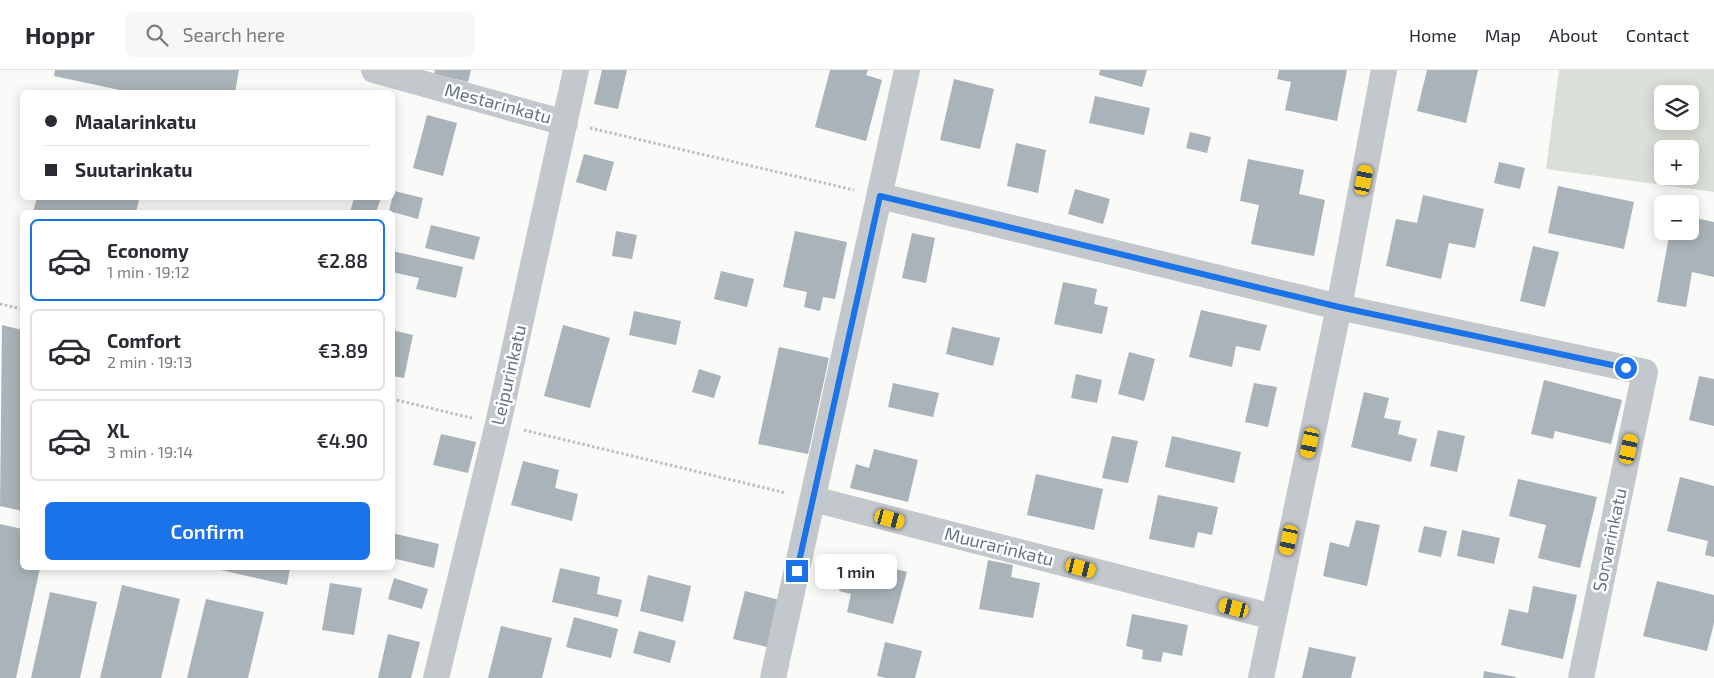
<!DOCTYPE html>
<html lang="en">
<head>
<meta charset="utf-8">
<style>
  body { margin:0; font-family:"Exo 2",sans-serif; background:#f7f7f7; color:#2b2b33; height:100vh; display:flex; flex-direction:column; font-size:19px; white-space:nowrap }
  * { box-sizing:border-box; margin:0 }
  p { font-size:16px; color:#7c7c81 }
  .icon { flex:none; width:28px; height:28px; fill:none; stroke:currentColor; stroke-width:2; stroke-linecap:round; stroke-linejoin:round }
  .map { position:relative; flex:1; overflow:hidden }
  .side { position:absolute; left:20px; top:140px; width:375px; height:360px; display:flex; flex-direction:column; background:#fff; border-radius:8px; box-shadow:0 2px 12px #0003 }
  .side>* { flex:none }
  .hud { position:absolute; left:20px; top:20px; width:375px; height:110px; border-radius:8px; box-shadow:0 2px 12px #0003; display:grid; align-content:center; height:110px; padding:0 25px; background:#fff }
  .tools { position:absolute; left:1654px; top:15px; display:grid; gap:10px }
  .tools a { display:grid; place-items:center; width:45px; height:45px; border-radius:8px; background:#fff; box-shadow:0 2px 12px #0003; font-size:25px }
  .end { position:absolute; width:22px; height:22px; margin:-11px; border:6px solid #1a73e8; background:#fff; box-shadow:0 0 0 2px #fff }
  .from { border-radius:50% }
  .bubble { position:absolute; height:35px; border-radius:8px; background:#fff; box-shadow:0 2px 12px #0003; font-size:16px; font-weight:600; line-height:35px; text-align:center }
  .car { position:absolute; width:15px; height:30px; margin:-15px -8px; border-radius:6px; box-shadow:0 0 4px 1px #0007; background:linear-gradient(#f5c518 24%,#345 0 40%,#f5c518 0 76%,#345 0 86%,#f5c518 0) }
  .hud b { display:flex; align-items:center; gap:18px; height:48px; font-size:19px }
  .hud b+b { border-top:1px solid #e1e1e2 }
  .hud i { width:12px; height:12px; background:#2b2b33 }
  ul { padding:9px 0 0; list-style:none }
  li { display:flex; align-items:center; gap:15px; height:82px; margin:0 10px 8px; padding:0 15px; border:2px solid #e1e1e2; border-radius:8px }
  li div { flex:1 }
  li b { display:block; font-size:19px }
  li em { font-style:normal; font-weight:600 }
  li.on { border-color:#1a73e8 }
  li>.icon { width:45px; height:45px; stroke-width:1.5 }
  .cta { display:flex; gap:10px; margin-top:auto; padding:10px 25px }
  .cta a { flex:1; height:58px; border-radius:8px; background:#1a73e8; color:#fff; font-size:20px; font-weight:600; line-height:58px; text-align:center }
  header { display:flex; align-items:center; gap:30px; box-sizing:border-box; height:70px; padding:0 25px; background:#fff; border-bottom:1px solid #e1e1e2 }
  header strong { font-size:24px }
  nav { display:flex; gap:28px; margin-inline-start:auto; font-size:18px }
  .search { width:350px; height:45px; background:#f7f7f7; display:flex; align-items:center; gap:12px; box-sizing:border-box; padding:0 18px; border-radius:8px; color:#7c7c81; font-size:19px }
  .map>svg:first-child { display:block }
  .green { fill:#dadfd7; fill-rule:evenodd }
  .building { fill:#aab3b9 }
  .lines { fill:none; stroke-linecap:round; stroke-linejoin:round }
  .path { stroke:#bbbfc2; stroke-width:3; stroke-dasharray:2.5 2.5; stroke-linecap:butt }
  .street { stroke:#c3c8cc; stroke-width:26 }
  .route { stroke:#1a73e8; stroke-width:6 }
  .labels { text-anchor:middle; stroke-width:5; stroke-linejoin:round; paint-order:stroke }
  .street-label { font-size:18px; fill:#657683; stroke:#fff }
</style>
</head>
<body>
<header>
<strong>Hoppr</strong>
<div class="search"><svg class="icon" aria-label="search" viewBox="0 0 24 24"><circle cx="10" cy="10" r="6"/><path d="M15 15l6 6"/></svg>Search here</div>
<nav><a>Home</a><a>Map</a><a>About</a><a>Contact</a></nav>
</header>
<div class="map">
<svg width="1714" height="608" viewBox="0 0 1714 608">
  <rect width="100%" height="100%" fill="#fafaf8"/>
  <!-- green -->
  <path class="green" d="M1559 0H1714V122L1546 99ZM1662 24H1690V51H1662ZM1662 79H1690V106H1662Z"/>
  <!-- building -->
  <path class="building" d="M55 0H239L235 22H129L54 6Z
    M435 0H471L468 12 434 4Z
    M602 0H627L618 39 594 34Z
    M830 0H868L866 5 882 10 866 71 815 57Z
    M1100 0H1147L1142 17 1099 5Z
    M1279 0H1347L1337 51 1285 40 1291 12 1277 9Z
    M1427 0H1478L1466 53 1417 41Z
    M954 9 994 19 980 79 940 70Z
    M1095 26 1150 38 1144 65 1089 53Z
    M427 45 457 53 443 106 413 98Z
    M1190 62 1211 67 1207 83 1186 78Z
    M1016 73 1046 80 1038 123 1007 116Z
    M584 84 614 92 606 121 576 112Z
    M1248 89 1304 100 1299 124 1325 130 1314 186 1251 174 1259 135 1240 131Z
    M1499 92 1525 98 1520 119 1494 113Z
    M1558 116 1634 132 1624 179 1548 163Z
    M1075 119 1110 129 1103 154 1068 144Z
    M394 121 423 128 418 149 389 141Z
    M1423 125 1484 139 1475 178 1449 173 1441 209 1386 196 1396 149 1417 153Z
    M37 128H128L139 130 136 142H33Z
    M354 128H381L376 142H350Z
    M1690 147 1714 152V207L1692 202 1686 237 1657 232 1670 161H1690Z
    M431 155 480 167 474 190 425 178Z
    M616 161 637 165 632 189 612 186Z
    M795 161 847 172 835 229 823 227 820 241 804 237 807 222 783 217Z
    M912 163 935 168 926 213 902 208Z
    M1533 176 1559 182 1545 237 1520 231Z
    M392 181 463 197 456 228 416 219 419 208 392 202Z
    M721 201 754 209 747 237 714 229Z
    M1063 212 1097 219 1094 234 1108 237 1102 264 1054 254Z
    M1201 240 1267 255 1260 281 1236 276 1232 297 1189 287Z
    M634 241 681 251 676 275 629 265Z
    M2 255 22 260V441L0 436Z
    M563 255 610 268 590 338 544 326Z
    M952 257 1000 268 993 296 946 284Z
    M392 260 413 265 404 308 392 306Z
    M779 277 829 288 808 384 758 374Z
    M1129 282 1155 289 1144 331 1118 324Z
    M699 299 721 306 714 328 692 322Z
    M1076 304 1102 310 1097 333 1071 328Z
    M1699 306 1714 309V356L1689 350Z
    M1544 310 1622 330 1611 374 1555 361 1553 369 1531 364Z
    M893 313 939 323 933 347 888 337Z
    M1254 313 1277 317 1268 357 1245 352Z
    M1364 322 1389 328 1384 348 1401 351 1398 364 1417 369 1411 392 1351 377Z
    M1438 360 1465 366 1457 402 1430 396Z
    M441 364 476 372 468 403 433 395Z
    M1112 366 1138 371 1128 413 1102 408Z
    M1172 366 1241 382 1234 413 1165 397Z
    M874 379 918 390 908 432 850 418 856 394 869 398Z
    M523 391 559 400 555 418 578 424 572 451 511 435Z
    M1036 404 1103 419 1094 460 1027 445Z
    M1680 407 1714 416V487L1705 485 1708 471 1667 461Z
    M1518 409 1597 427 1580 498 1538 488 1546 455 1509 446Z
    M1158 425 1218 437 1212 465 1198 462 1194 478 1149 469Z
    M1356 450 1380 455 1367 516 1323 506 1330 472 1349 477Z
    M0 454 22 459V498H40L16 608H0Z
    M1424 456 1447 461 1441 487 1418 482Z
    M1462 460 1500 468 1494 494 1457 486Z
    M392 463 439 474 434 498 392 488Z
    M861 490 907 502 893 554 847 542 851 524 839 521 844 502 857 505Z
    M988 490 1013 495 1011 507 1040 513 1033 548 979 539Z
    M212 498H290L287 515Z
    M560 498 600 507 597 524 622 530 618 547 552 532Z
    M648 505 691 516 683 552 640 541Z
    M394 508 428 519 422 539 388 529Z
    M1657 511 1714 525V553L1707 581 1643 566Z
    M330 513 362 518 354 565 322 560Z
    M122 515 180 529 161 608H100Z
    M1533 516 1577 525 1563 589 1501 575 1509 539 1528 543Z
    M745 521 779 530 767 577 733 569Z
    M50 522 97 532 80 608H31Z
    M206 529 264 542 248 608H187Z
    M1132 544 1188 555 1182 586 1163 582 1161 592 1142 589 1143 580 1126 576Z
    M574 547 618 559 611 588 566 577Z
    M501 556 552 568 542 608H488Z
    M639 561 676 571 670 593 633 583Z
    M388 564 420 572 411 608H378Z
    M885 572 922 581 915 608H886L877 606Z
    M1309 577 1356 587 1351 608H1302Z
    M1484 601 1516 607 1515 608H1483Z"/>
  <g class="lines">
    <!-- path -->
    <path class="path" d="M590 58 854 120
      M0 234 22 239
      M392 329 472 348
      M524 360 786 423"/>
    <!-- street -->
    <path class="street" d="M374 0 565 53
      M880 126 1339 237 1645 302 1581 608
      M813 429 1273 547
      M436 608 498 354 576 0
      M773 608 907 0
      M1261 608 1339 237 1384 0"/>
  </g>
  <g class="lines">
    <!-- route -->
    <path class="route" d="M797 501 880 126 1339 237 1626 298"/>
  </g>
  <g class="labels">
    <!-- street labels -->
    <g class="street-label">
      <text transform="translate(498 34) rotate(15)" y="6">Mestarinkatu</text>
      <text transform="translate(509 305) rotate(-77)" y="6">Leipurinkatu</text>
      <text transform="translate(1610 470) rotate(-78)" y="6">Sorvarinkatu</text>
      <text transform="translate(999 477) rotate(14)" y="6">Muurarinkatu</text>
    </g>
  </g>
</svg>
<div class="tools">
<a><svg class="icon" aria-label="layers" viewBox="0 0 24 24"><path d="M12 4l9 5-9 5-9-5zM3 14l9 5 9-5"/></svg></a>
<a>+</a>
<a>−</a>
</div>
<i class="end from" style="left:1626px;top:298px"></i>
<i class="end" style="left:797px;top:501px"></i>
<div class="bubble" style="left:815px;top:484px;width:82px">1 min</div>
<i class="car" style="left:1364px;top:110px;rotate:11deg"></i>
<i class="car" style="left:1310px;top:373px;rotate:192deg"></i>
<i class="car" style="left:1629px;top:379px;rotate:12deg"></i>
<i class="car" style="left:890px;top:449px;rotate:105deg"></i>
<i class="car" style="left:1289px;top:470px;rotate:192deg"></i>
<i class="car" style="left:1081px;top:498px;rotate:104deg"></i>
<i class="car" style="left:1234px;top:538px;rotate:284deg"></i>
<div class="hud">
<b><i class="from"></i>Maalarinkatu</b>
<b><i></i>Suutarinkatu</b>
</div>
<section class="side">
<ul>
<li class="on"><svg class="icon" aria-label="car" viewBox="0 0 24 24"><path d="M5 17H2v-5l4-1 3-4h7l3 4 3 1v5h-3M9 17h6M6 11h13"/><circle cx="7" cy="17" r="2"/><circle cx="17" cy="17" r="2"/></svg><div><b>Economy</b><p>1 min · 19:12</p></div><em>€2.88</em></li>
<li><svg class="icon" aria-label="car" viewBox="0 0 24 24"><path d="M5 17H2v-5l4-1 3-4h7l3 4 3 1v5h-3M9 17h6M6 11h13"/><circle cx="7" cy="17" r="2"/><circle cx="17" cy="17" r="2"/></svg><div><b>Comfort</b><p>2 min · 19:13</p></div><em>€3.89</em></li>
<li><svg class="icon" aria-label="car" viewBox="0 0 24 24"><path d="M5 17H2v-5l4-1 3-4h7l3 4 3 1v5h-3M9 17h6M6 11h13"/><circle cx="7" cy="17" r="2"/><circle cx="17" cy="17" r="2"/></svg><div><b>XL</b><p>3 min · 19:14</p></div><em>€4.90</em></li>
</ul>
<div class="cta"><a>Confirm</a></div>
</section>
</div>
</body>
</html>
